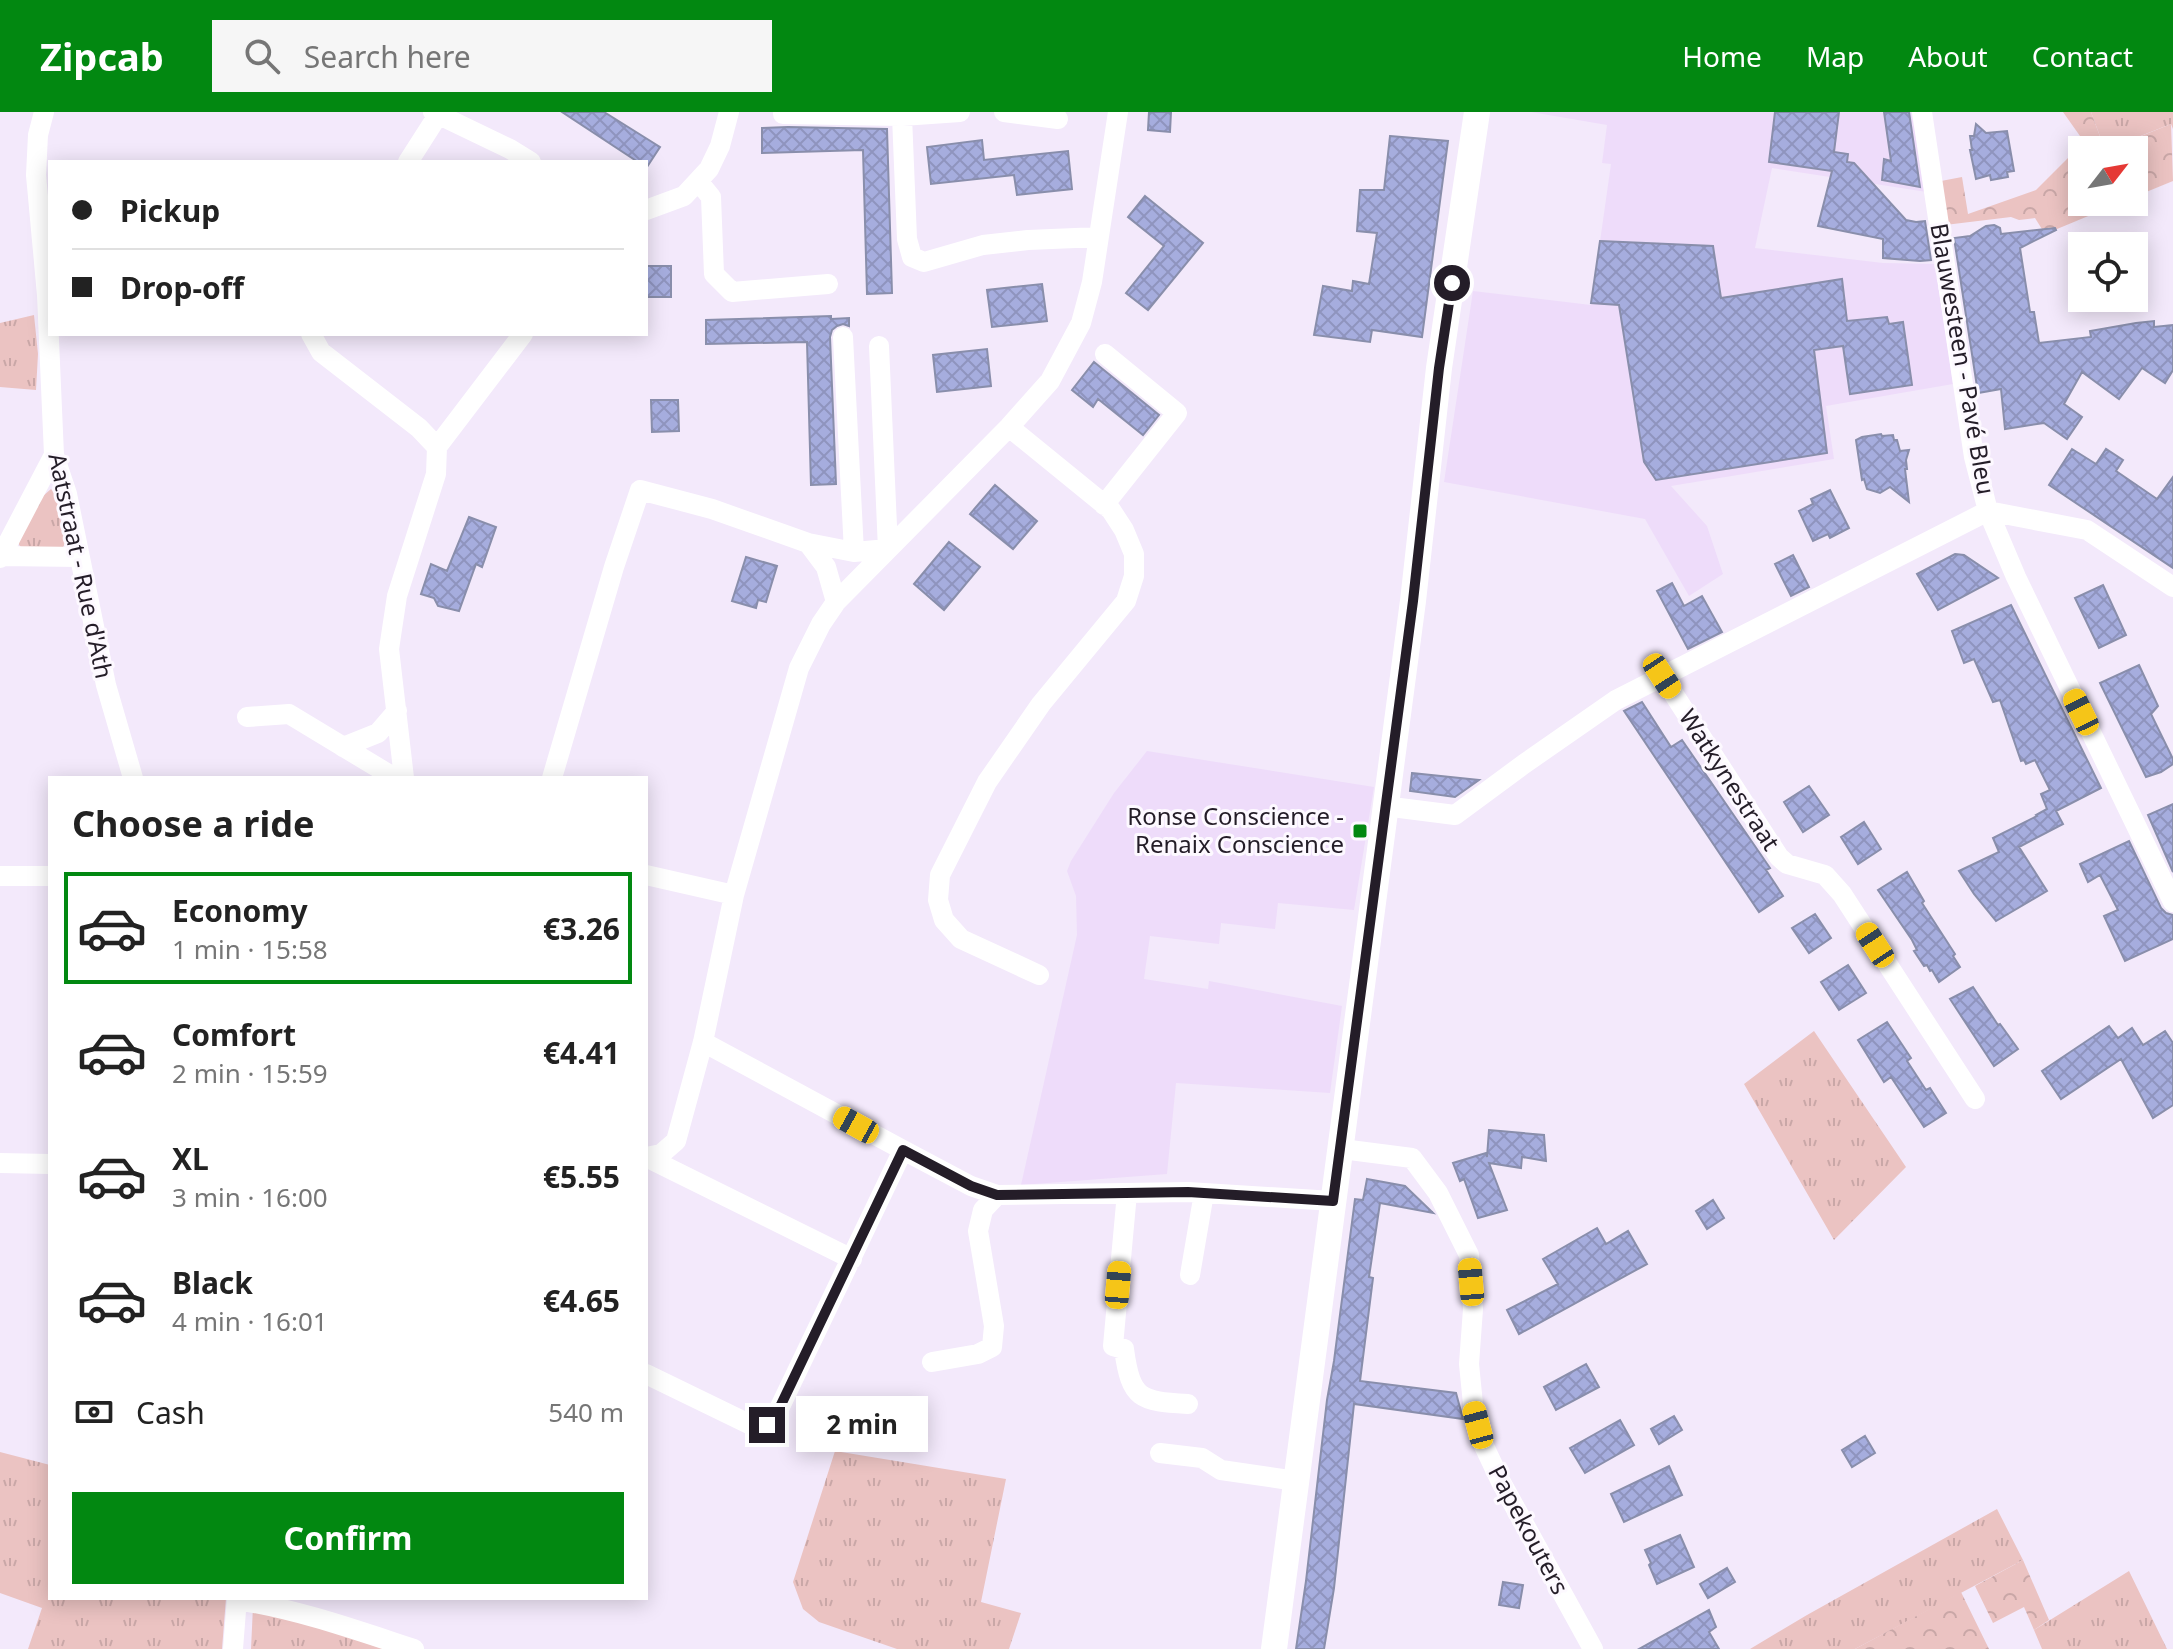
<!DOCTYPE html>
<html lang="en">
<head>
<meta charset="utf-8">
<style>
  body { margin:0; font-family:"Noto Sans",sans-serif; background:#f6f6f6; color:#222; height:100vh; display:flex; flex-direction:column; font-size:30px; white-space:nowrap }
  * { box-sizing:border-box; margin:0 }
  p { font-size:26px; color:#767676 }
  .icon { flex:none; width:44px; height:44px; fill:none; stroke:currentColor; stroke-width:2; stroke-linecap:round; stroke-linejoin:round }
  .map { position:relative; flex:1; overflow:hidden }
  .sheet { position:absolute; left:48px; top:664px; width:600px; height:824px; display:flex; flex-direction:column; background:#fff; border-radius:0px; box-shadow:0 4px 20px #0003 }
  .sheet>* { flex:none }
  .top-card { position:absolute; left:48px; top:48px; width:600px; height:176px; border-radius:0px; box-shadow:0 4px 20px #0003; display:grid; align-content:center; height:176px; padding:0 24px; background:#fff }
  .needle { width:52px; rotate:59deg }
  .controls { position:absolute; left:2068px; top:24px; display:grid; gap:16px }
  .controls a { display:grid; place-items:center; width:80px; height:80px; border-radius:0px; background:#fff; box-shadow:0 4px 20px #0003; font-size:40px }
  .end { position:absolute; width:36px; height:36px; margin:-18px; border:10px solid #241d28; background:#fff; box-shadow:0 0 0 4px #fff }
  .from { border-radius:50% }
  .bubble { position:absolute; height:56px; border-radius:0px; background:#fff; box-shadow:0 4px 20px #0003; font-size:26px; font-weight:700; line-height:56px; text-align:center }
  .car { position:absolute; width:24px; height:48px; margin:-24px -12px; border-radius:10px; box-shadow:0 0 6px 2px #0007; background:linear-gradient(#f5c518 24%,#345 0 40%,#f5c518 0 76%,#345 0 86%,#f5c518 0) }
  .top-card b { display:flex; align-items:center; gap:28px; height:76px; font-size:30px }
  .top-card b+b { border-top:2px solid #e0e0e0 }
  .top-card i { width:20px; height:20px; background:#222 }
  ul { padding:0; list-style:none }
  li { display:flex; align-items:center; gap:24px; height:112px; margin:0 16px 12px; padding:0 8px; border:4px solid transparent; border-radius:0px }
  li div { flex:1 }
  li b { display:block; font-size:30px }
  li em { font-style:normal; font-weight:700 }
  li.selected { border-color:#028811 }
  li>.icon { width:72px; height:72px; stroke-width:1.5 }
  h2 { padding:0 24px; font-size:36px; line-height:96px }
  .pay { display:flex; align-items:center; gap:20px; height:88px; padding:0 24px; font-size:30px }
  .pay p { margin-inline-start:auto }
  .action { display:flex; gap:16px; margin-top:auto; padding:16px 24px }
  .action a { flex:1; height:92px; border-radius:0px; background:#028811; color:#fff; font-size:32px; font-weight:700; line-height:92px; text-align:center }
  header { display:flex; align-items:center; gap:48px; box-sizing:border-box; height:112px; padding:0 40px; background:#028811; color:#fff }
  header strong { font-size:38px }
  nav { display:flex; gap:44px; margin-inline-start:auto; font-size:28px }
  .search { width:560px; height:72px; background:#f6f6f6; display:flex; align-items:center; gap:20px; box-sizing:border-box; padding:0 28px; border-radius:0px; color:#767676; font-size:30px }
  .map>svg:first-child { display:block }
  .built { fill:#eedcfa }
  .grass { fill:url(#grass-tufts) }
  .forest { fill:url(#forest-crowns) }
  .building { fill:url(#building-cross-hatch); stroke:#898eab; stroke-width:2 }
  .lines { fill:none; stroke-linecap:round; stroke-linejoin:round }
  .minor { stroke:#fff; stroke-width:20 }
  .major { stroke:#fff; stroke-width:26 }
  .route { stroke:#241d28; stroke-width:10 }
  .poi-dot { fill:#028811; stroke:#fdf9ff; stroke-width:3 }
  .labels { text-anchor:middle; stroke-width:6; stroke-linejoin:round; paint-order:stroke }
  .street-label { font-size:24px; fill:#241d28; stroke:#fdf9ff }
  .poi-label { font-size:24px; fill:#241d28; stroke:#fdf9ff; text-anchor:end }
</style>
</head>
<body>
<header>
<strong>Zipcab</strong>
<div class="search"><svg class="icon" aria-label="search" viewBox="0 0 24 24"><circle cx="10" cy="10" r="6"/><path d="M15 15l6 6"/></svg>Search here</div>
<nav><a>Home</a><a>Map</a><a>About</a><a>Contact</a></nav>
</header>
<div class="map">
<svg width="2173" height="1537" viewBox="0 0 2173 1537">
  <defs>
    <pattern id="grass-tufts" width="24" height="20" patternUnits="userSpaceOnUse" patternTransform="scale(2)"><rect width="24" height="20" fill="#ebc3c2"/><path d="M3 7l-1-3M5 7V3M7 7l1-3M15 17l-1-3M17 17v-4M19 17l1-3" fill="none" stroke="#c9a7a7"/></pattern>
    <pattern id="forest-crowns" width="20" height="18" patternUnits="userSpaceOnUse" patternTransform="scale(2)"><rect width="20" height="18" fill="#ebc3c2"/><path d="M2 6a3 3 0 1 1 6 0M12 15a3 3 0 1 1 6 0" fill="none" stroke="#c9a7a7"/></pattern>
    <pattern id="building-cross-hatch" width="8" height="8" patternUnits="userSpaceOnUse" patternTransform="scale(2)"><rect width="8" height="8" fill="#a6adde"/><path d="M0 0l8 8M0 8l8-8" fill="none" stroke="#8f94be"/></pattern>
  </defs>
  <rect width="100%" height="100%" fill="#f3e9fb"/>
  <!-- built -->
  <path class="built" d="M1531 0H1911L1927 80 1772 56 1755 136 1883 151 1935 152 1953 272 1826 294 1834 347 1671 374 1707 414 1723 462 1689 484 1645 407 1444 370 1473 179 1591 193 1611 52 1602 51 1607 13Z
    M1147 639 1374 675 1354 798 1278 791 1275 817 1221 811 1219 832 1150 824 1144 867 1208 877 1209 869 1342 894 1330 981 1176 971 1167 1062 1021 1073 1077 823 1076 784 1067 759 1071 749 1114 681Z"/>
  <!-- grass -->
  <path class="grass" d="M2091 0H2173V17L2171 12 2105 38Z
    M34 203 38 242 36 278 0 275V211Z
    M51 377 56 383 65 432 63 435H21L19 433V429L43 384Z
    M1814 919 1906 1055 1834 1128 1744 972Z
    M835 1339 1006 1367 981 1490 1021 1501 1009 1537H897L819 1510 803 1497 793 1470Z
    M0 1340 50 1353V1486H226L222 1537H28L42 1496 0 1481Z
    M1997 1397 2023 1448 1855 1537H1750L1807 1503Z
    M2129 1459 2167 1537H2042L2034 1518Z
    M253 1494 396 1537H251Z"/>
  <!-- forest -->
  <path class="forest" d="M2063 0H2091L2105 38H2082V90H2122L2045 122 2035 106 2019 108 2011 105 1945 113 1941 69 1962 65 1968 102 2036 78 2078 36 2080 24Z
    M2171 12 2173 69 2134 85V38H2106Z
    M2023 1448 2049 1508 2034 1518 2024 1495 1993 1511 1975 1474Z
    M1961 1480 1989 1537H1855Z"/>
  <!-- building -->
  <path class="building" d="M562 0H604L660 35 647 55 646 50H638Z
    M1149 0H1171L1170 20 1148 18Z
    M1775 0H1839L1834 40 1848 42 1847 50 1854 51 1906 108 1916 110 1925 109 1931 148 1920 149 1883 146V127L1818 114 1832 59 1769 50Z
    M1884 0H1909L1920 75 1882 68 1884 47 1891 49Z
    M1976 12 1986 21 2007 19 2014 59 2007 60 2008 65 1991 68 1990 63 1976 67 1970 38H1972L1970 24H1974Z
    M788 15 887 17 892 181 867 182 863 38 762 41V16Z
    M1390 24 1448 29 1422 225 1372 218 1370 230 1314 223 1323 174 1352 179 1353 169 1369 172 1377 121 1357 119 1360 78H1384Z
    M982 28 984 48 1068 39 1072 77 1017 83 1014 63 931 72 927 35Z
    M1145 84 1203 131 1148 198 1126 181 1164 134 1128 105Z
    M1994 113 2000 116 2001 122 2055 116 2056 118 2020 136 2030 200H2034L2039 231 2091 225 2090 219 2136 211 2154 209V215L2173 213V258L2165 271 2142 256 2119 287 2082 260 2064 292 2082 305 2067 327 2044 311 2005 317 2001 277 1978 281 1954 126 1970 124 1986 114Z
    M1600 129 1713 134 1721 186 1842 167 1847 209 1887 205 1889 212 1903 210 1912 273 1850 282 1843 234 1814 238 1827 341 1656 368 1644 350 1619 193 1591 191Z
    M646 154H671V185H646Z
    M1042 172 1047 209 992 215 987 178Z
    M831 204V207L849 206V214L843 212 837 214 832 218 830 225 836 372 811 373 807 230 706 232V208Z
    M987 237 991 274 937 280 933 243Z
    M1094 250 1159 303 1143 323 1098 287 1093 295 1072 278Z
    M651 288H678L679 319 652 320Z
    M1881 322 1882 324 1893 323 1894 328H1897L1900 339 1909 338 1906 348 1907 357H1905L1909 390 1890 375 1880 381 1867 377 1864 367 1862 368 1856 328 1862 325Z
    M2072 337 2096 352 2106 337 2123 348 2116 359 2157 387 2173 365V456L2049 373Z
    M995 373 1037 409 1013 437 970 402Z
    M1830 378 1849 416 1830 426 1828 422 1813 429 1799 399 1813 392 1811 387Z
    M469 405 496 415 482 455 476 452 459 499 438 494 434 486 421 482 431 452 447 459Z
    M949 430 980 455 944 498 914 472Z
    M1955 442 1964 443 1998 466 1938 498 1917 462Z
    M1793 443 1809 475 1791 484 1775 452Z
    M746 445 777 454 766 490 758 488 756 496 732 489Z
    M1672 471 1684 494 1702 484 1722 520 1688 537 1657 479Z
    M2103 473 2126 523 2099 536 2075 486Z
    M2011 493 2101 676 2056 699 2063 712 2019 735 2047 779 1996 809 1974 782 1959 759 1999 740 1993 726 2037 704 2036 703 2047 697 2041 682 2050 678 2035 648 2026 652 2024 648 2021 649 2000 588 1993 590 1974 547 1964 551 1952 519Z
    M2139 553 2158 594 2151 602 2173 647V652L2161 660 2146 665 2100 571Z
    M1642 590 1671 635 1682 628 1770 756 1766 758 1783 784 1759 800 1624 599Z
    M1412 661 1479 668 1455 685 1410 679Z
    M1809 674 1829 703 1803 720 1784 690Z
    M2173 692V760L2148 703Z
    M1864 710 1881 737 1858 752 1841 725Z
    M2129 729 2161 796 2166 801 2173 803V827L2125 849 2104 804 2118 798 2100 763 2088 770 2080 752Z
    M1907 760 1924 789 1922 791 1955 842 1953 844 1960 855 1939 870 1932 858 1930 859 1927 853 1924 854 1914 839 1917 838 1912 828 1878 778Z
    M1815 802 1831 826 1809 841 1792 816Z
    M1848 853 1866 881 1839 898 1821 870Z
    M1973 875 1998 913 2000 912 2018 937 1994 954 1950 887Z
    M1887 910 1911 946 1907 949 1926 978 1930 976 1946 1001 1924 1015 1891 965 1884 970 1858 928Z
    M2109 914 2118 926 2132 916 2143 933 2165 919 2173 931V993L2153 1006 2121 947 2061 987 2042 959Z
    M1489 1018 1544 1023 1546 1049 1522 1045 1521 1056 1489 1051 1507 1098 1478 1106 1464 1067 1460 1069 1453 1051 1486 1041 1487 1045Z
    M1367 1067 1405 1074 1433 1101 1380 1091 1369 1165 1373 1166 1360 1269 1456 1281 1463 1307 1354 1292 1334 1476 1324 1537H1296L1306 1469 1327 1288 1334 1249 1355 1087 1363 1088Z
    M1713 1088 1724 1106 1707 1117 1696 1099Z
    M1597 1116 1606 1132 1628 1119 1647 1152 1519 1222 1507 1198 1558 1172 1543 1147Z
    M1586 1252 1599 1275 1556 1298 1544 1275Z
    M1674 1304 1682 1318 1659 1332 1651 1317Z
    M1620 1308 1634 1333 1585 1361 1570 1336Z
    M1865 1324 1875 1341 1852 1355 1842 1338Z
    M1669 1354 1682 1383 1624 1410 1611 1382Z
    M1680 1423 1694 1455 1657 1472 1649 1453 1651 1451 1645 1438Z
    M1727 1456 1735 1470 1708 1486 1700 1472Z
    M1503 1470 1523 1473 1519 1496 1499 1493Z
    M1709 1498 1716 1515 1709 1520 1719 1537H1639Z"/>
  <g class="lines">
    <!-- minor -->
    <path class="minor" d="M44 0 38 23 36 63 47 183 54 343 67 382 106 573 133 666
      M433 0 510 37 531 50
      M960 0 902 4 907 127 912 145 924 150 983 133 1028 128 1099 125
      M1004 0 1058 7
      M1922 0 1974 345 1988 399 2016 465 2173 790
      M783 2 902 4
      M408 50 438 3
      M698 69 711 85 714 162 732 180 828 172
      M646 98 684 84 709 57 720 34 729 0
      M311 222 321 240 419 316 437 335 436 362 397 484 389 537 404 666
      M843 225 854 440
      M1009 315 1111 398 1124 418 1134 442V464L1126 489 1041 592 987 670 940 763 938 788 944 808 961 827 1039 863
      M437 335 523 222
      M1104 393 1177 301 1105 242
      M1988 399 2087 418 2173 475
      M808 431 854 440 888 437 879 234
      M1 444 80 445
      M0 446 54 343
      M1662 564 1779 745 1787 752 1825 763 1842 782 1975 987
      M247 605 289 602 395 666
      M343 635 378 621 397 599
      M552 666 614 455 640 378 712 397 808 431 826 455 836 490
      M1384 694 1455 703 1524 652 1616 588 1988 399
      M646 763 734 783
      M0 764H50
      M703 930 903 1038 971 1074 997 1083 1188 1080 1333 1089
      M1342 1037 1412 1046 1438 1081 1469 1143 1473 1197 1469 1252 1473 1292 1484 1334 1501 1370 1593 1537
      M646 1045 661 1042 676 1029 703 930 734 783 799 556 821 512 836 490 1009 315 1050 269 1081 211 1092 170 1118 0
      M646 1045 852 1147
      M0 1051 50 1052
      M1127 1081 1113 1234 1124 1237C1131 1288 1140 1289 1188 1292
      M1190 1163 1204 1081
      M932 1250 978 1242 992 1235 994 1214 978 1119 983 1098 997 1083
      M646 1262 751 1313H767L778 1299 903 1038
      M1160 1341 1202 1346 1221 1358 1296 1369
      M237 1488C297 1497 356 1518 414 1537
      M233 1537 237 1486"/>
    <!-- major -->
    <path class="major" d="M1274 1537 1413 489 1439 256 1477 0"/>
  </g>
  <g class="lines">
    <!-- route -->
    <path class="route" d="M767 1313 778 1299 903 1038 971 1074 997 1083 1188 1080 1333 1089 1413 489 1439 256 1452 171"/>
  </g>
  <!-- markers -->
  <rect class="poi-dot" x="1352" y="711" width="16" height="16" rx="4"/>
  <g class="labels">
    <!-- street labels -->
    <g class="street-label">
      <text transform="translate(1962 247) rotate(80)" y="8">Blauwesteen - Pavé Bleu</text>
      <text transform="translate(80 454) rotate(78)" y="8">Aatstraat - Rue d'Ath</text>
      <text transform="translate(1729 668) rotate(57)" y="8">Watkynestraat</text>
      <text transform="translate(1528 1418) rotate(62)" y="8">Papekouters</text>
    </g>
    <!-- poi labels -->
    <g class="poi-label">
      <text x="1344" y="713">Ronse Conscience -<tspan x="1344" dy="28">Renaix Conscience</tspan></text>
    </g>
  </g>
</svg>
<div class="controls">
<a><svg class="needle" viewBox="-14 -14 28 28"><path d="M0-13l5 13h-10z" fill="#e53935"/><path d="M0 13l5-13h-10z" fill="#767676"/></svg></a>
<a><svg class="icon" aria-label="locate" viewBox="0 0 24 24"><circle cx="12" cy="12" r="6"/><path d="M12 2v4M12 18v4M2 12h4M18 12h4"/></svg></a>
</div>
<i class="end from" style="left:1452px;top:171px"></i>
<i class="end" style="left:767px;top:1313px"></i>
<div class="bubble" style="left:796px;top:1284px;width:132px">2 min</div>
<i class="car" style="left:1662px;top:564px;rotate:147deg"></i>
<i class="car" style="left:2081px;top:600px;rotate:334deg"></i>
<i class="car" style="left:1875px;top:833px;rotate:327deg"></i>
<i class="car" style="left:856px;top:1013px;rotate:299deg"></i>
<i class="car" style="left:1471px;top:1170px;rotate:355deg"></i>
<i class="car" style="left:1118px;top:1173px;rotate:5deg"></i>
<i class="car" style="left:1478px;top:1313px;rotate:345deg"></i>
<div class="top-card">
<b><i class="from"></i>Pickup</b>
<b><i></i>Drop-off</b>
</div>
<section class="sheet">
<h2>Choose a ride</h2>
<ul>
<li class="selected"><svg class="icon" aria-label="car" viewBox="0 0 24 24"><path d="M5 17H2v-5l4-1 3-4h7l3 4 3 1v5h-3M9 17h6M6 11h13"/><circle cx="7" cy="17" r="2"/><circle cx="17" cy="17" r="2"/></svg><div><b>Economy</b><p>1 min · 15:58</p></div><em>€3.26</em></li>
<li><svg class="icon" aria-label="car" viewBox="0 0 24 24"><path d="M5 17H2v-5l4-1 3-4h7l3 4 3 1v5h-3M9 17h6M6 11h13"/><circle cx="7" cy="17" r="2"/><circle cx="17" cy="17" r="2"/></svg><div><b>Comfort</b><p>2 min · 15:59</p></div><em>€4.41</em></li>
<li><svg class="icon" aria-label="car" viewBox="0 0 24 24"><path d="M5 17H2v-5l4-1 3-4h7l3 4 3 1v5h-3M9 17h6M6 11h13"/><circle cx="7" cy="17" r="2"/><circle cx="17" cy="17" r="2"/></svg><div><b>XL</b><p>3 min · 16:00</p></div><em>€5.55</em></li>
<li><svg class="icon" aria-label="car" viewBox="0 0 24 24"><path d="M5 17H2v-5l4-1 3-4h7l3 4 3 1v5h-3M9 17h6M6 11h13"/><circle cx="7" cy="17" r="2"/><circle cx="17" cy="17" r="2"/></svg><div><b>Black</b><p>4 min · 16:01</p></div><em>€4.65</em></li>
</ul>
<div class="pay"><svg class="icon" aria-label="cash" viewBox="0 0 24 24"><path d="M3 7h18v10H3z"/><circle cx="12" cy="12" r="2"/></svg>Cash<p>540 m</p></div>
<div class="action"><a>Confirm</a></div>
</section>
</div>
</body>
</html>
